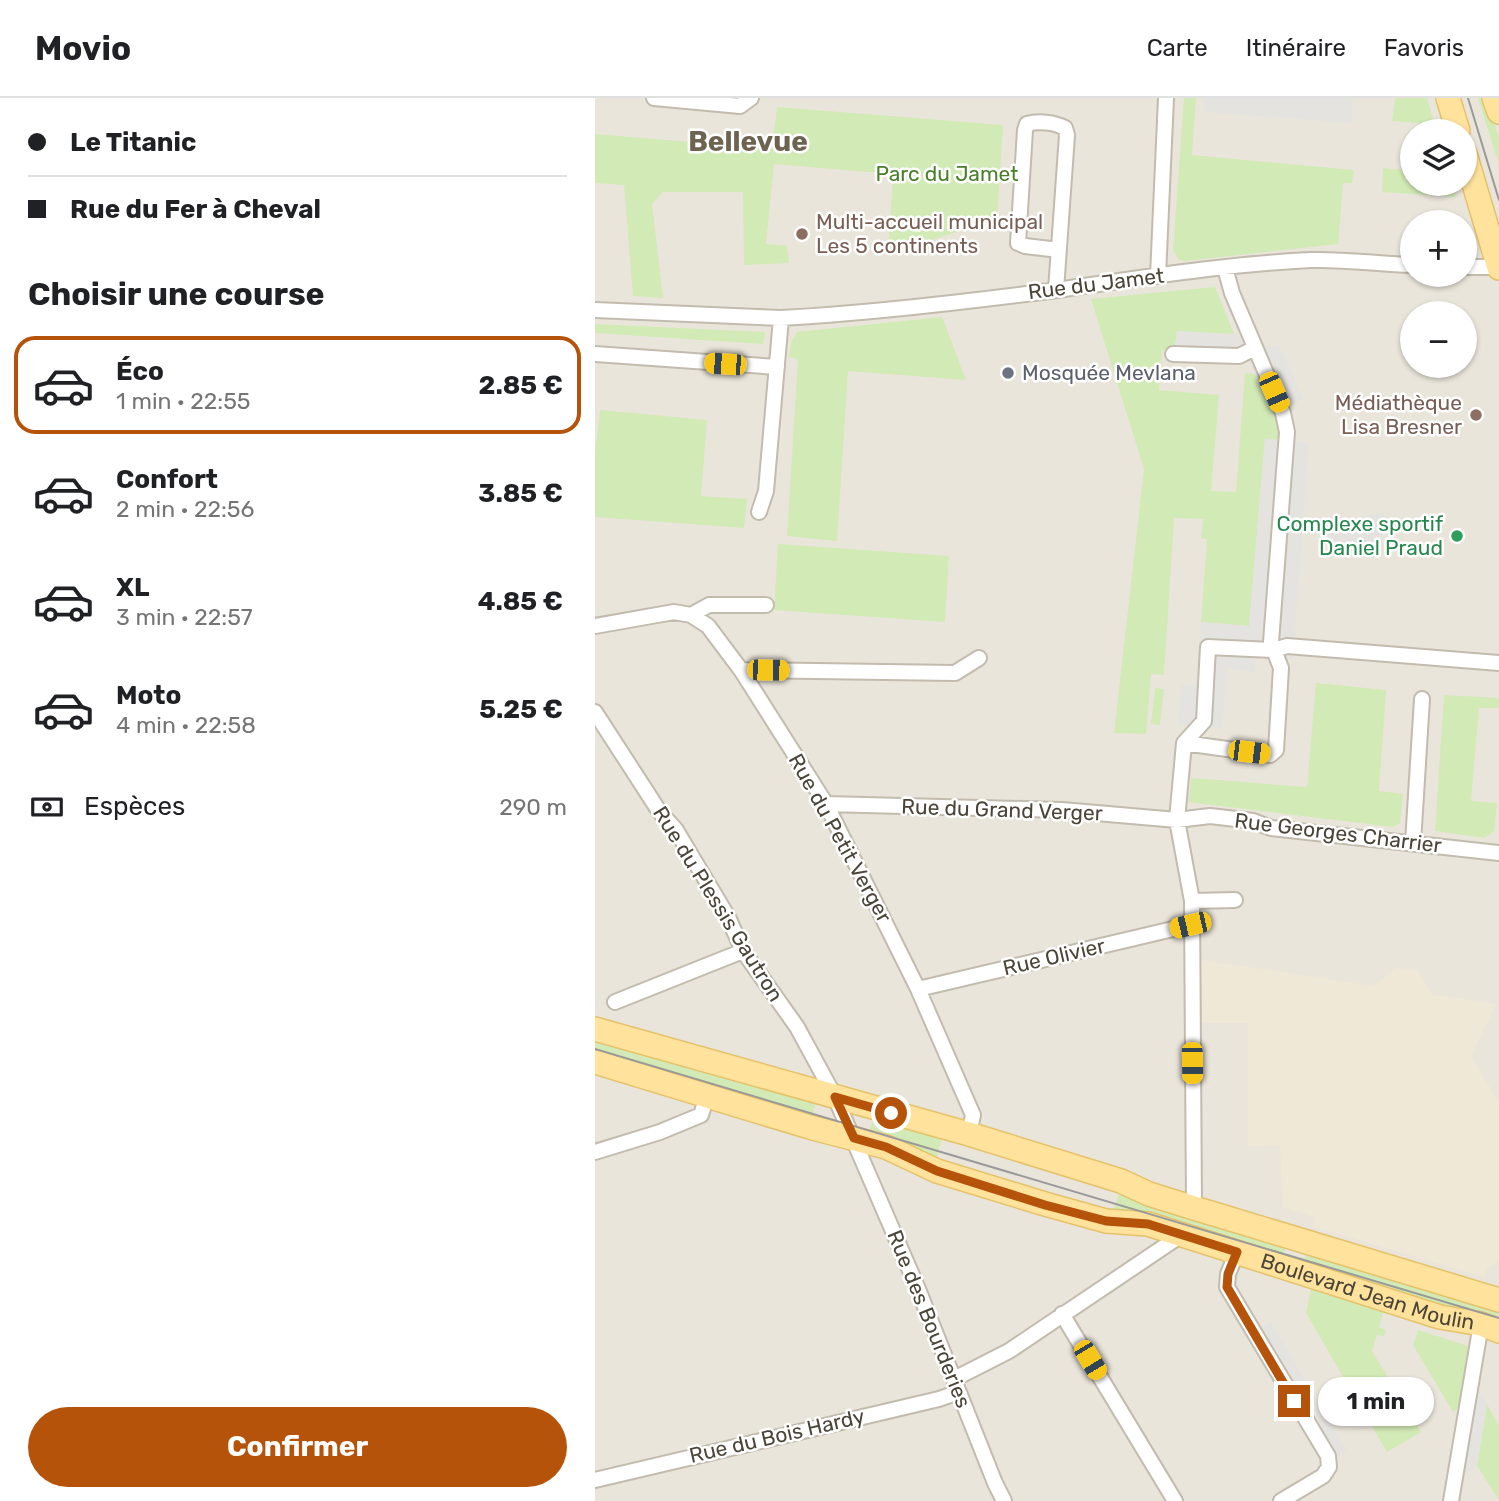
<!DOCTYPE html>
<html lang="fr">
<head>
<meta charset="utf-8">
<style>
  body { margin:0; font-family:Rubik,sans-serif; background:#f2f2f2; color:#202124; height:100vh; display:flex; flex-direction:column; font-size:26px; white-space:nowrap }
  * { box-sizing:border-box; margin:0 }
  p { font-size:23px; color:#757577 }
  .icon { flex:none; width:38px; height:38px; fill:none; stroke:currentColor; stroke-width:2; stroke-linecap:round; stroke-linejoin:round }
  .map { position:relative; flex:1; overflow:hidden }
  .side { display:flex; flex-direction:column; background:#fff; width:595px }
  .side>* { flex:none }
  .hud { display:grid; align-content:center; height:154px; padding:0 28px; background:#fff }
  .tools { position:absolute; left:805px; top:21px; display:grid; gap:14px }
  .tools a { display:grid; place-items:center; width:77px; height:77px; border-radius:50%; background:#fff; box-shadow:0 2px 5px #0004; font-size:35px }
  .end { position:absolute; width:32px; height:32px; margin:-16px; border:9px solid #b45309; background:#fff; box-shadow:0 0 0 4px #fff }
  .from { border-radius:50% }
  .bubble { position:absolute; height:49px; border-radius:24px; background:#fff; box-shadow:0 2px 5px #0004; font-size:23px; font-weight:700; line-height:49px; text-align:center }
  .car { position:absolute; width:21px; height:42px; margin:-21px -10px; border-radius:9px; box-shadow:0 0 5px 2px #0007; background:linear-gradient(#f5c518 24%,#345 0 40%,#f5c518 0 76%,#345 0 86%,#f5c518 0) }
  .hud b { display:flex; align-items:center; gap:24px; height:66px; font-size:26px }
  .hud b+b { border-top:2px solid #e0e0e0 }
  .hud i { width:18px; height:18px; background:#202124 }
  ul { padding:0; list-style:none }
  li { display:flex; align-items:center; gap:21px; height:98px; margin:0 14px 10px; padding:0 14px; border:4px solid transparent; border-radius:21px }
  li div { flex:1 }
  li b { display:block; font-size:26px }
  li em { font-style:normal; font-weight:700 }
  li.selected { border-color:#b45309 }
  li>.icon { width:63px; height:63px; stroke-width:1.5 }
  h2 { padding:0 28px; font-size:32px; line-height:84px }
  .pay { display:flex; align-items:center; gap:18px; height:77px; padding:0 28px; font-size:26px }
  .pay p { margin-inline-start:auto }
  .cta { display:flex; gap:14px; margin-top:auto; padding:14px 28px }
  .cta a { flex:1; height:80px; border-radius:42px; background:#b45309; color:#fff; font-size:28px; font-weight:700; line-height:80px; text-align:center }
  header { display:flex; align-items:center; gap:42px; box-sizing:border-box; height:98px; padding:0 35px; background:#fff; border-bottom:2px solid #e0e0e0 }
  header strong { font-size:33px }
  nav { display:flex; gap:38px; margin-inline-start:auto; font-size:24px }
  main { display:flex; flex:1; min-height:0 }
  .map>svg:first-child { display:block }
  .residential { fill:#eae5da; fill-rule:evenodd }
  .education { fill:#efe8d6 }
  .green { fill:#d2eab5 }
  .parking { fill:#e5e3e0 }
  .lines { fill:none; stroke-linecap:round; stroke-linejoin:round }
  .street-casing { stroke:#c2bbae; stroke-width:18 }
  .primary-casing { stroke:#e6c16a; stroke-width:26 }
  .street { stroke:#fff; stroke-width:14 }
  .primary { stroke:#ffe39c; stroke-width:23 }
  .tram { stroke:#9a9a9a; stroke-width:2 }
  .route { stroke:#b45309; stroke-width:9 }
  .education-dot { fill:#8d6e63; stroke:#fff; stroke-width:2.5 }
  .worship-dot { fill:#6b7280; stroke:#fff; stroke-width:2.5 }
  .leisure-dot { fill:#2e9e5b; stroke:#fff; stroke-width:2.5 }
  .labels { text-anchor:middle; stroke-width:5; stroke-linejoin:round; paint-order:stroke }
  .park-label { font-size:21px; fill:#4a7f2a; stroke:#fff }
  .education-label { font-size:21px; fill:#785e54; stroke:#fff; text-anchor:start }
  .street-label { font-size:21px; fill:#4b4439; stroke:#fff }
  .worship-label { font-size:21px; fill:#5b616d; stroke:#fff; text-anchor:start }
  .leisure-label { font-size:21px; fill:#27864d; stroke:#fff; text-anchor:end }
  .district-label { font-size:28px; font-weight:bold; fill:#6e6250; stroke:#fff }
</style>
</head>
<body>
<header>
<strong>Movio</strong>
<nav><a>Carte</a><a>Itinéraire</a><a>Favoris</a></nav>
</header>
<main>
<section class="side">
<div class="hud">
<b><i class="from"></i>Le Titanic</b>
<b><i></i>Rue du Fer à Cheval</b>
</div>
<h2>Choisir une course</h2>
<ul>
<li class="selected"><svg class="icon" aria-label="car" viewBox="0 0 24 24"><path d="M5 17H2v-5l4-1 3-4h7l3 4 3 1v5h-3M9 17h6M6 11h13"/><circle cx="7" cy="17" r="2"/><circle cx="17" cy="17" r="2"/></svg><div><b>Éco</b><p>1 min · 22:55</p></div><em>2.85 €</em></li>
<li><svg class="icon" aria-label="car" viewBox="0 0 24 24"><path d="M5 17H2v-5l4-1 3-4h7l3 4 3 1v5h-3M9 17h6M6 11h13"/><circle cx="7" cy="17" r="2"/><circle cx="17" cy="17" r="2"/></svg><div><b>Confort</b><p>2 min · 22:56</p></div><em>3.85 €</em></li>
<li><svg class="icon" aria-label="car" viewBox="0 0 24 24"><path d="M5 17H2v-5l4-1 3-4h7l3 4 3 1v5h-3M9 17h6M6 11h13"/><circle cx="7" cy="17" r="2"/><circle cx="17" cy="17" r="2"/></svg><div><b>XL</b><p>3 min · 22:57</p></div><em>4.85 €</em></li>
<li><svg class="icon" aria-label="car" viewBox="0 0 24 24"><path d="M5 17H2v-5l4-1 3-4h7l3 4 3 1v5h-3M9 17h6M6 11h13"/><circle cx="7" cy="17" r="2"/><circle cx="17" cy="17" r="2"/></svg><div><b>Moto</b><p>4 min · 22:58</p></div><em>5.25 €</em></li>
</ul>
<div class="pay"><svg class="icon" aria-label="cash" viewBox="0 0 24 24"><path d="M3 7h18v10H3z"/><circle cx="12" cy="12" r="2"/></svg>Espèces<p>290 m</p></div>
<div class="cta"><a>Confirmer</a></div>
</section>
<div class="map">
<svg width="904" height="1403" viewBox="0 0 904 1403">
  <rect width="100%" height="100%" fill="#f6f3ec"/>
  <!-- residential -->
  <path class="residential" d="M0 0H904V1403H0ZM817 33H870V86H817ZM817 124H870V177H817ZM817 215H870V268H817Z"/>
  <!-- education -->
  <path class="education" d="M602 861 778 888 803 870 822 872 837 896 901 906 876 959 904 1004V1164L893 1169 889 1179 717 1128 720 1119 688 1109 685 1047 653 1048V925H603Z"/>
  <!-- green -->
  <path class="green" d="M589 0H601L597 57 759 72 757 85H748L743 146 590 163 584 162 578 152Z
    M800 0H832L841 33H832L833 26 797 23Z
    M883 0H891L904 39V67Z
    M182 9 408 27 402 121 293 156 298 76 179 66 171 146 192 148 194 165 149 167 148 94H68L57 106 68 200 38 198 29 87 0 85V36L177 51Z
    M788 70 817 73V86H857L861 99 787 94Z
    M620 189 639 236 582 234 580 248 567 253 564 292 624 297 616 393 641 394 650 275 662 276 683 325 684 342 670 341 654 528 606 524 612 441 606 440 608 421 579 420 569 577 556 576 551 636 519 635 549 371 496 201Z
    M347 219 371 282 253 273 242 443 192 438 203 261 194 259 196 244 202 234Z
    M0 226 170 234 168 246 0 235Z
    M5 312 112 322 106 398 152 401 149 430 0 419V354Z
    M183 446 354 458 350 524 179 512Z
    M721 585 791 592 784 693 808 696 805 725 798 729 594 704 596 680 712 689Z
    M560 590 569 591 565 627 556 626Z
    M849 597 904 600V610H884L876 703 902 705 899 733 890 740 840 733Z
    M0 939 221 1005 216 1022 0 957Z
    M278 1022 301 1029 348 1035 340 1066 273 1038Z
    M526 1088 691 1145 687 1161 517 1118Z
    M713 1151 904 1208 903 1225 708 1167Z
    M716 1190 789 1212 784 1229 791 1232 789 1238 782 1237 777 1253 826 1334 792 1354 711 1215Z
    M823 1232 873 1248 864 1310 858 1314 818 1247Z
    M892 1306 904 1328V1402L882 1368Z"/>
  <!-- parking -->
  <path class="parking" d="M610 0H758L757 25 609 14Z
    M582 233 639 236 675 249 684 247 708 301 694 307 699 322 701 343 714 344 698 562 661 559 660 574 632 571 627 630 583 627 586 587 600 588 606 524 654 528 670 341 684 342 683 325 648 251 580 248Z
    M789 414 786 450 730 446V418L761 420Z
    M676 1224 752 1353 741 1359 666 1230Z
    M882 1289 892 1306 882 1368 871 1375 866 1374Z"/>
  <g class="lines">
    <defs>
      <path id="street" d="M59 0 145 8 156 0
        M870 169H904
        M563 178 571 0
        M461 192 472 37 470 30C459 24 443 23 432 26L430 32 423 145 430 148 464 152
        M0 212 186 220C278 215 370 204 462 192 546 180 631 166 716 162 750 161 783 166 817 167
        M0 256 182 269
        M578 256 644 258 660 250
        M164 414 171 393 186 220
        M96 517 114 507H171
        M0 528 79 514 96 517 113 528 146 572 231 706 323 891 378 1017 374 1036
        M146 572 360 575 384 560
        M0 614 64 713 81 732 133 819 148 853 202 929 240 999 323 1191 400 1385 409 1403
        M589 645 675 657 681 652 686 570 679 552 692 548 904 565
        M231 706 467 712 582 722 615 718 658 723 676 730 904 755
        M818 745 827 601
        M597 803 640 802
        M323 891 595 827
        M20 904 148 853
        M0 1054 65 1034 106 1017 112 998
        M599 1110 597 803 582 722 589 645 609 623 613 549 679 552 676 544 692 334 688 315 637 195 630 170
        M642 1154 633 1176 632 1189 733 1358 734 1369 728 1378 686 1403
        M467 1216 580 1403
        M359 1281 414 1253 579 1142 583 1136
        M0 1382 344 1301 364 1294
        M856 1403 886 1226"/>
      <g id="primary">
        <path d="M853 0 863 33"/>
        <path d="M899 0 904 14"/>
        <path d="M870 56 904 170"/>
        <path d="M0 931 374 1036 526 1083 554 1096 599 1110 904 1202"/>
        <path id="s1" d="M0 964 218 1030 291 1049 342 1073 450 1106 511 1123 553 1126 845 1219 886 1226 904 1233"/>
      </g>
    </defs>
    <!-- street casing -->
    <use href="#street" class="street-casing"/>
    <!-- primary casing -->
    <use href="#primary" class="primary-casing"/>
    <!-- street -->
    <use href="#street" class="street"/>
    <!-- primary -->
    <use href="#primary" class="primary"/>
    <!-- tram -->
    <path class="tram" d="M873 0 904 102
      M0 951 904 1220"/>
  </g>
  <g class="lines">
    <!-- route -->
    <path class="route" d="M296 1015 240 999 259 1040 291 1049 342 1073 450 1107 511 1123 553 1126 642 1154 633 1176 632 1189 699 1303"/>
  </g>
  <!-- markers -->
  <g class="education-dot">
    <circle cx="207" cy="136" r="7"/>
    <circle cx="881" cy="317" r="7"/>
  </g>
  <circle class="worship-dot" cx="413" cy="275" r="7"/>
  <circle class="leisure-dot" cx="862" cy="438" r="7"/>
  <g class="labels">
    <!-- park labels -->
    <g class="park-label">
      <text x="352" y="83">Parc du Jamet</text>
    </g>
    <!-- education labels -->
    <g class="education-label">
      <text x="221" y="131">Multi-accueil municipal<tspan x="221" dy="24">Les 5 continents</tspan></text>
      <text x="867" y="312" text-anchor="end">Médiathèque<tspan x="867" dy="24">Lisa Bresner</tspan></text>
    </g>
    <!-- street labels -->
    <g class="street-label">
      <text transform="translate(501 186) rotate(-7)" y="7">Rue du Jamet</text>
      <text transform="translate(407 712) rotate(2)" y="7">Rue du Grand Verger</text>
      <text transform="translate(743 735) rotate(7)" y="7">Rue Georges Charrier</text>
      <text transform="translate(245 740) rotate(61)" y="7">Rue du Petit Verger</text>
      <text transform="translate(123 806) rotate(58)" y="7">Rue du Plessis Gautron</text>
      <text transform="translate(459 859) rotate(-13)" y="7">Rue Olivier</text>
      <text dy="7" stroke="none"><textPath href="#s1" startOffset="808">Boulevard Jean Moulin</textPath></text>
      <text transform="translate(334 1221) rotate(68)" y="7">Rue des Bourderies</text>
      <text transform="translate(182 1338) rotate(-13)" y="7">Rue du Bois Hardy</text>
    </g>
    <!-- worship labels -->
    <g class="worship-label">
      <text x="427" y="282">Mosquée Mevlana</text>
    </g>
    <!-- leisure labels -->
    <g class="leisure-label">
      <text x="848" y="433">Complexe sportif<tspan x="848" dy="24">Daniel Praud</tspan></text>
    </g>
    <!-- district labels -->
    <g class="district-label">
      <text x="153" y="53">Bellevue</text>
    </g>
  </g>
</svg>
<div class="tools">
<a><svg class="icon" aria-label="layers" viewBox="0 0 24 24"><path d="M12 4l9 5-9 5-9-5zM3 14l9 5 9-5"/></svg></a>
<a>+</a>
<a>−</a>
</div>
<i class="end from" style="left:296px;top:1015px"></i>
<i class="end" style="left:699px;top:1303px"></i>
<div class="bubble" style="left:723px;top:1279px;width:116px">1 min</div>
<i class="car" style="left:130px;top:266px;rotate:274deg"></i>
<i class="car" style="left:679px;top:294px;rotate:156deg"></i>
<i class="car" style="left:173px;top:572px;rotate:91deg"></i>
<i class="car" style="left:654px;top:654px;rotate:97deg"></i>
<i class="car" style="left:595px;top:827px;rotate:257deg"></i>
<i class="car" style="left:597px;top:965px;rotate:179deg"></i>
<i class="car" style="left:495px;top:1262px;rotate:149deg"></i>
</div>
</main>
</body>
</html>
